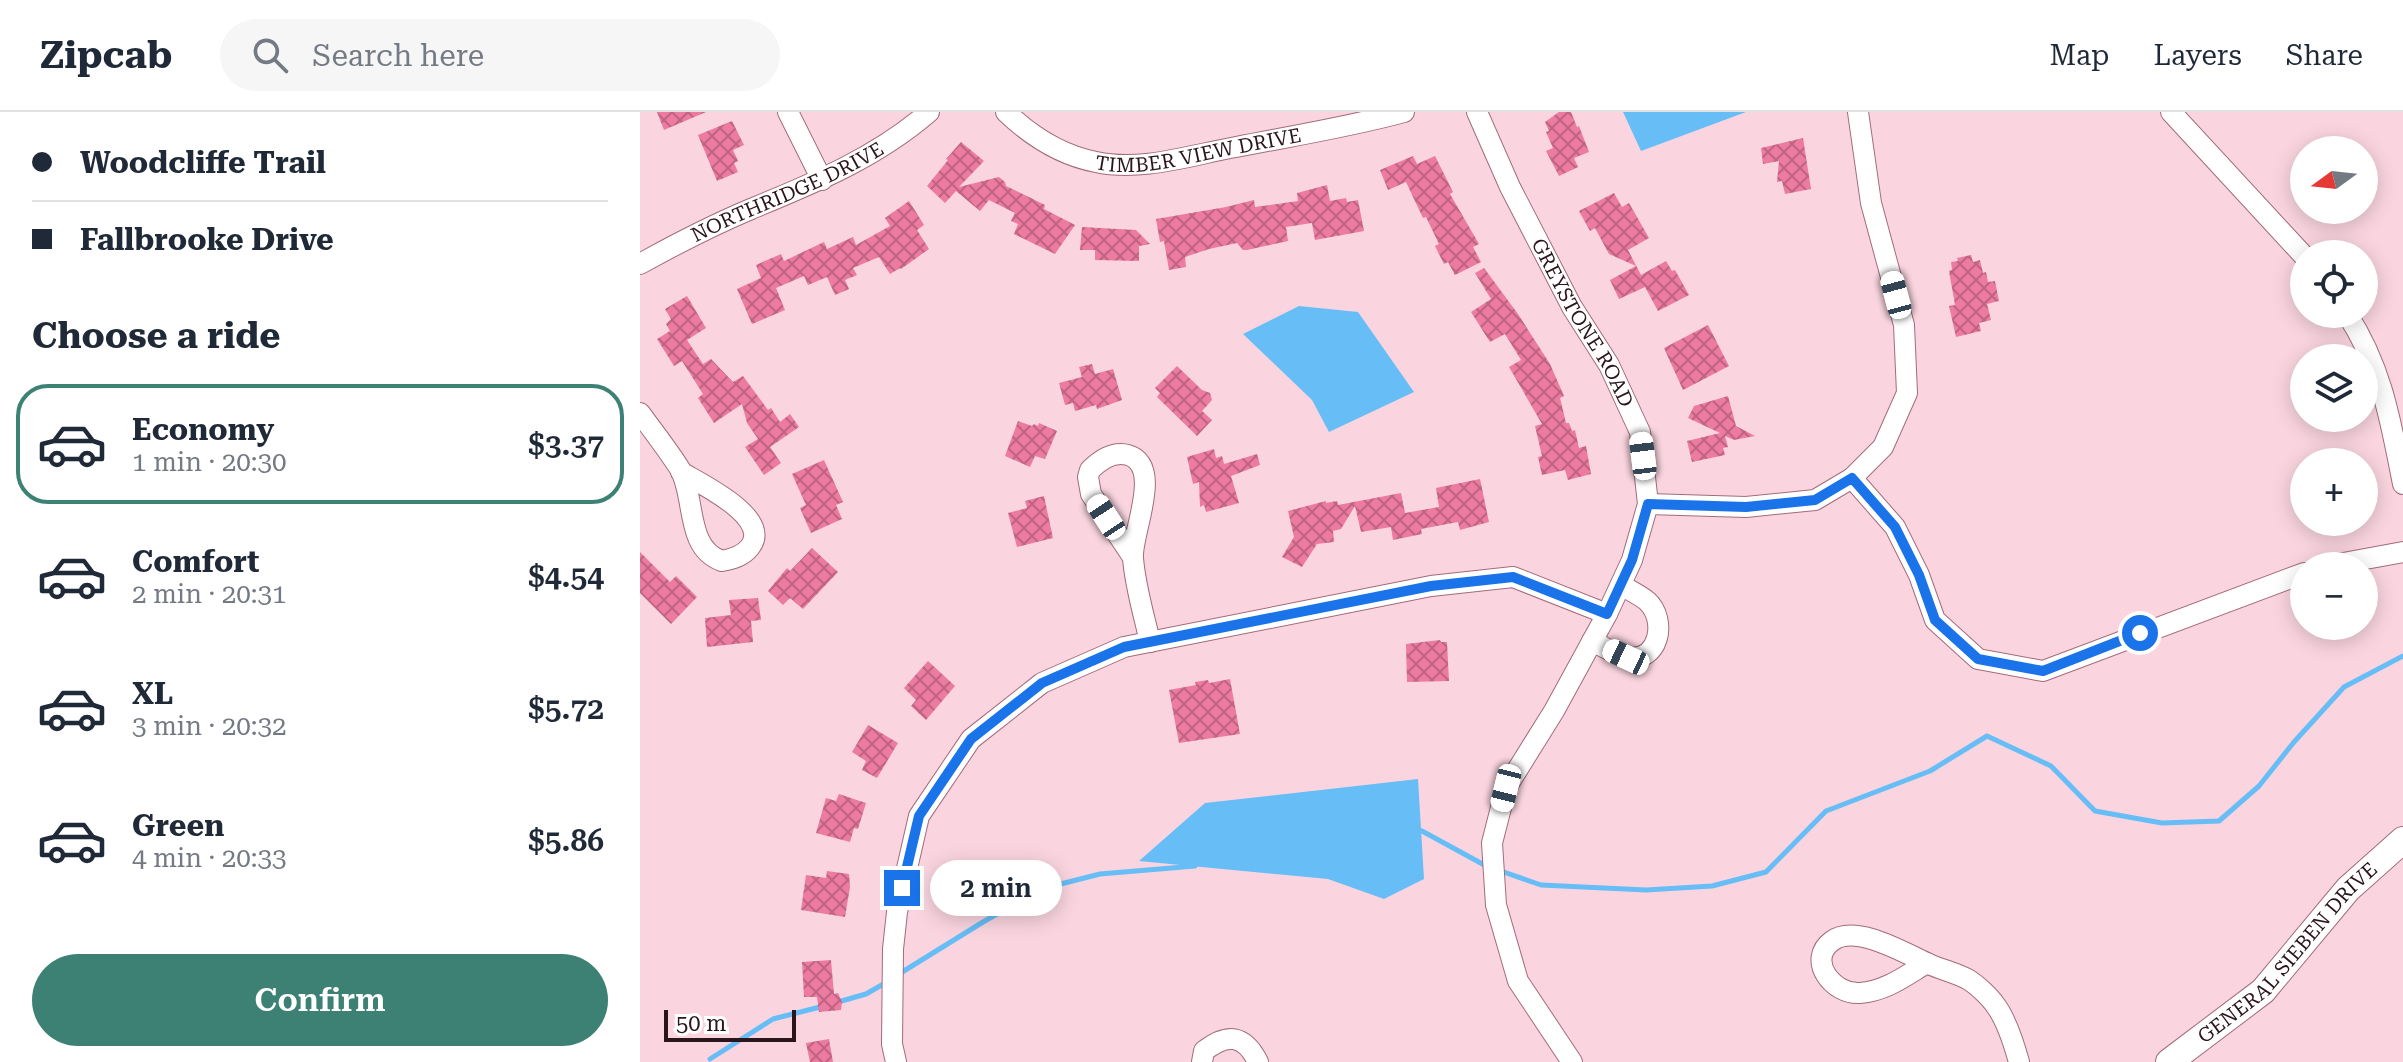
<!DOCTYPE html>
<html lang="en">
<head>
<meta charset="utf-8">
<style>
  body { margin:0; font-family:"Roboto Serif",serif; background:#f6f6f7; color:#1f2937; height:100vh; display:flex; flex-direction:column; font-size:30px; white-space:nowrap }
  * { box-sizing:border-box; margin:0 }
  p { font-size:26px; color:#747a83 }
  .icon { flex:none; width:44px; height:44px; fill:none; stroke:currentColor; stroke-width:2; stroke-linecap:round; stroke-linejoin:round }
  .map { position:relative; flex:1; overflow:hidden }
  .panel { display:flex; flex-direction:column; background:#fff; width:640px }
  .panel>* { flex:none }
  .guide { display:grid; align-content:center; height:176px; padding:0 32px; background:#fff }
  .needle { width:52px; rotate:255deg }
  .controls { position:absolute; left:1650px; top:24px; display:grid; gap:16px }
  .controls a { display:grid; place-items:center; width:88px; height:88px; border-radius:50%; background:#fff; box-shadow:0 4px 20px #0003; font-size:40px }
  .scale { position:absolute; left:24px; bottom:20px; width:132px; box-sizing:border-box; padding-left:8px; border:4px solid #2a151b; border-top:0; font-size:22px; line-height:28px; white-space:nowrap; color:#2a151b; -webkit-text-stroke:6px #fff; paint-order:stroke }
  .end { position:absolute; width:36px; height:36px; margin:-18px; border:10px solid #1a73e8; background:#fff; box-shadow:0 0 0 4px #fff }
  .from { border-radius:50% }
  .bubble { position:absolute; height:56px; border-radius:28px; background:#fff; box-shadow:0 4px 20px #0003; font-size:26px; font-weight:600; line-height:56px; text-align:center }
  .car { position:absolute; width:24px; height:48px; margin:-24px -12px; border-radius:10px; box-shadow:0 0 6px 2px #0007; background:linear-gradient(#fff 24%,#345 0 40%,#fff 0 76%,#345 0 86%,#fff 0) }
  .guide b { display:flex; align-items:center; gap:28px; height:76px; font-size:30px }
  .guide b+b { border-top:2px solid #e0e1e3 }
  .guide i { width:20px; height:20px; background:#1f2937 }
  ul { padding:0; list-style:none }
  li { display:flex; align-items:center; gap:24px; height:120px; margin:0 16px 12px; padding:0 16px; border:4px solid transparent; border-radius:32px }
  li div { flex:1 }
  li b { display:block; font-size:30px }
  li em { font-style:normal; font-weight:600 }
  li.on { border-color:#3d8175 }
  li>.icon { width:72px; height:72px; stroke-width:1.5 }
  h2 { padding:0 32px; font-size:36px; line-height:96px }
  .cta { display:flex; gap:16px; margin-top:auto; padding:16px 32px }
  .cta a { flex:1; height:92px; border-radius:48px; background:#3d8175; color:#fff; font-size:32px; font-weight:600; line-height:92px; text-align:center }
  header { display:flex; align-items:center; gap:48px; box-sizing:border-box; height:112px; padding:0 40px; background:#fff; border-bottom:2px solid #e0e1e3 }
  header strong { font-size:38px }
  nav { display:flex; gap:44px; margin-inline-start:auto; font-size:28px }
  .search { width:560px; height:72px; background:#f6f6f7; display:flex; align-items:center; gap:20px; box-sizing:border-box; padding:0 28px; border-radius:44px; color:#747a83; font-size:30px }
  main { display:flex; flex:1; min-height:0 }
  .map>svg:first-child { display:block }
  .water { fill:#67bdf6 }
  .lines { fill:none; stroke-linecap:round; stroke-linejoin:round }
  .stream { stroke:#67bdf6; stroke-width:5 }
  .building { fill:url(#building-cross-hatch) }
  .minor-casing { stroke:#a26b7b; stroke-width:22 }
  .tertiary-casing { stroke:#a26b7b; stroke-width:28 }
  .minor { stroke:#fff; stroke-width:20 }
  .tertiary { stroke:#fff; stroke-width:26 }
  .route { stroke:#1a73e8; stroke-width:10 }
  .labels { text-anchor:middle; stroke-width:6; stroke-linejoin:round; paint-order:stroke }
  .street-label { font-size:20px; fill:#2a151b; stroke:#fff }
</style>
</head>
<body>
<header>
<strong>Zipcab</strong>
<div class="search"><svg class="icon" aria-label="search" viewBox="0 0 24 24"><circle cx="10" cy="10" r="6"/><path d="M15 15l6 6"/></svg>Search here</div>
<nav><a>Map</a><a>Layers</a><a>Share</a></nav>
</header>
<main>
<section class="panel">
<div class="guide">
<b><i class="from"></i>Woodcliffe Trail</b>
<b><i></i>Fallbrooke Drive</b>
</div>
<h2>Choose a ride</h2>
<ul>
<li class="on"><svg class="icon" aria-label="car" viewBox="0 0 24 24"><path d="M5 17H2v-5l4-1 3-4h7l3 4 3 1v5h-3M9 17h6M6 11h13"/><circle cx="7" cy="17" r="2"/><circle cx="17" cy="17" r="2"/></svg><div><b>Economy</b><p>1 min · 20:30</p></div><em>$3.37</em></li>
<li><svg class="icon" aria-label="car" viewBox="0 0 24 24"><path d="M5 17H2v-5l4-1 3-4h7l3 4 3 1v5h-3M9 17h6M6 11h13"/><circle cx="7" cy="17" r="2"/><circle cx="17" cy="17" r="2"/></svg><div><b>Comfort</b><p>2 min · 20:31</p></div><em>$4.54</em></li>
<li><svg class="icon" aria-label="car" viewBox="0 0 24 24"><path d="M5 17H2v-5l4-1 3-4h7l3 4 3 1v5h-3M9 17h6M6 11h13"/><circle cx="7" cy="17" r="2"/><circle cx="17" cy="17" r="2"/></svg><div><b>XL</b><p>3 min · 20:32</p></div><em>$5.72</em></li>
<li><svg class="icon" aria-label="car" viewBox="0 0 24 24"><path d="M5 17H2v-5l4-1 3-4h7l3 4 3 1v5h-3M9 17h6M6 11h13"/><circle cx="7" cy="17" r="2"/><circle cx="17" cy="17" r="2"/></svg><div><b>Green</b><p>4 min · 20:33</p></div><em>$5.86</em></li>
</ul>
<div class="cta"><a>Confirm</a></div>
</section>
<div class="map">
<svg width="1763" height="950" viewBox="0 0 1763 950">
  <defs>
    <pattern id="building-cross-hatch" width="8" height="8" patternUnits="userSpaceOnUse" patternTransform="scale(2)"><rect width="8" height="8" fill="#ec7aa1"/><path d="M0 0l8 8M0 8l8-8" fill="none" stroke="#bf6382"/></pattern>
  </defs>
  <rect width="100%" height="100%" fill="#fad5df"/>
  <!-- water -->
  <path class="water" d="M983 0H1106L1001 39Z
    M659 194 718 200 774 280 689 320 672 288 603 222Z
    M778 667 784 767 744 787 688 767 499 749 565 691Z"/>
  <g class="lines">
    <!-- stream -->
    <path class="stream" d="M776 717 782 719 848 755
      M858 758 901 773 1006 778 1072 774 1126 760 1186 699 1290 659 1347 624 1411 654 1455 699 1522 711 1579 709 1619 674 1654 630 1704 575 1763 544
      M259 862 343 810 401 777 460 762 555 754
      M198 890 226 882 247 870
      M70 947 133 907 184 894"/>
  </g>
  <!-- building -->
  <path class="building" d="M17 0H66L24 18Z
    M919 0H931L937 15 939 14 949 40 934 46 938 55 919 64 906 39 913 36 906 20 909 19 905 10Z
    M92 9 104 33 93 38 98 49 94 51 98 60 77 69 58 23Z
    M1163 26 1171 77 1145 82 1142 69 1137 70 1139 49 1123 52 1121 36Z
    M321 30 344 49 319 75 359 65 365 70 366 74 405 93 404 97 435 113 415 142 374 122 378 112 371 109 375 101 349 88 340 99 316 79 305 91 287 74 308 48 306 47Z
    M773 44 777 52 795 44 813 80 810 82 839 132 833 135 841 150 815 163 808 150 804 152 795 134 799 132 786 105 783 106 766 70 748 78 740 58Z
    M687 73 690 89 706 86 707 90 718 88 724 119 675 128 672 111 646 115 648 129 607 138H603L597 131 569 137 545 145 546 155 529 158 524 129 520 130 516 107 586 95 614 88 615 95 658 89 657 81Z
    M974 81 982 95 989 91 1009 126 988 138 1001 163 1026 149 1032 159 1035 158 1049 183 1018 199 1005 175 979 187 970 168 996 154 969 142 955 116 950 119 939 99Z
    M269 89 284 113 277 118 289 137 261 157 260 156 250 162 239 145 213 156 217 163 205 168 209 177 195 183 187 165 168 173 164 164 136 176 145 198 112 212 97 177 121 166 116 153 141 142 144 149 184 130 187 137 213 125 216 133 250 114 245 106Z
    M442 115 496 118 510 132 499 134V149L455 148V138H440Z
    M1331 143 1333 150 1340 148 1343 161 1346 160 1348 170 1355 169 1359 189 1347 192 1351 208 1339 211 1341 219 1316 225 1309 194 1315 193 1309 159 1312 158 1311 150 1318 149 1317 146Z
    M844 156 878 202 910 252 924 284 920 286 926 311H929L932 319 935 318 939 336 946 334 951 362 928 368 925 358 902 363 898 345 902 344 895 314 902 312 869 255 881 248 865 222 850 230 831 200 851 187 835 161Z
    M47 184 66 216 47 228 63 252 71 247 93 270 103 264 128 298 131 296 140 310 150 302 159 315 130 335 141 351 124 363 105 335 118 327 107 311 102 292 74 311 58 286 63 282 42 249 34 254 17 227 30 219 26 212 31 207 25 197Z
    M1068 213 1089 254 1043 278 1024 236Z
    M452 252 455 262 473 257 482 288 457 297 456 293 435 299 433 291 425 293 419 271 442 265 439 255Z
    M537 254 562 278 570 281 572 288 562 299 572 308 557 324 517 285 520 281 515 276Z
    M1088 284 1096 314 1115 324 1094 328 1085 324 1088 335 1083 336 1085 343 1052 350 1047 329 1080 321 1048 306 1054 294Z
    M378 309 392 314 394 312 398 314 399 311 417 319 405 347 395 344 390 355 365 344Z
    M574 337 576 346 582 344 584 352 617 342 620 353 591 364 599 391 566 400 564 393 560 395 559 370 553 372 547 345Z
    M184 348 203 390 196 393 202 407 171 421 160 396 166 393 152 362Z
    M840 367 849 410 820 418 818 410 781 417 782 422 753 428 751 415 721 420 715 394 701 417 693 419 694 430 677 432 662 455 642 445 654 425 648 399 686 389V391L697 389 698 393 761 381 765 401 799 395 796 376Z
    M404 384 413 426 377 435 368 401 387 396 385 389Z
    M172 436 198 460 163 497 150 486 143 493 128 479 147 456 150 459Z
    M0 440 30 470 36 464 57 485 31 512 0 481Z
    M118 486 121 508 111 509 113 530 67 535 65 506 91 503 89 488Z
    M800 528 801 530H807L809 569 767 570 766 532Z
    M288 549 315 574 286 608 271 594 276 588 264 576Z
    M590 567 600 622 539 631 529 578 556 573 555 570 568 568 569 571Z
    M228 613 258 631 237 666 222 658 226 649 212 640Z
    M199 682 226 691 218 717 214 716 210 730 176 721 186 686 196 689Z
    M187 759 209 762 210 775 205 805 161 798 166 763 186 766Z
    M191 848 194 882 198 881 202 890 201 898 179 900 177 885H164L162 850Z
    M189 927 193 950H170L166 931Z"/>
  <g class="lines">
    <defs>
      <g id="minor">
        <path d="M148 0 182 68"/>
        <path id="s1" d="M366 0C392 25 420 43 456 50 501 60 551 43 596 35 652 24 709 15 764 0"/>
        <path id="s2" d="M837 0 870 75 932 195 969 253 1000 320 1008 392 992 448 967 502 914 599 866 676 852 731 856 793 878 869 932 950"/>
        <path d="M1531 0 1664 144"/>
        <path id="s3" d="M0 152C36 132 73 113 111 97 174 71 236 46 289 0"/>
        <path d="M1707 202C1742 255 1751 311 1763 372"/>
        <path d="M0 301C13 319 28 338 40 357 56 386 45 436 82 449 93 447 103 444 110 435 133 406 61 372 41 360"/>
        <path d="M1212 366 1255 415 1279 463 1295 508 1338 547 1403 559 1664 461"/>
        <path d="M1008 392 1106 395 1175 388 1212 366 1243 335 1267 281 1264 213 1231 91 1218 0"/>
        <path d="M492 444 451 382 448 365 450 358C460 348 474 339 488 343 524 354 491 422 493 446 495 474 504 503 510 530"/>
        <path d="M1687 454 1763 440"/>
        <path d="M952 529C962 534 975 542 986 545 1019 552 1028 508 1007 489 1000 483 989 478 981 473"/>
        <path d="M1287 851C1265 864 1246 879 1220 881 1193 883 1166 848 1192 829 1216 811 1266 842 1289 852 1302 858 1317 861 1329 868 1337 873 1350 885 1356 894 1367 909 1374 932 1379 950"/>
        <path d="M256 950 252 932 253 837 257 800 279 704 331 627 402 571 484 535 791 474 873 465 967 502"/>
        <path d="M562 950 564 939C587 921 604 922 618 950"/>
      </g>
      <g id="tertiary">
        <path id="s4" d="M1529 950 1623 879 1708 777 1763 728"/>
      </g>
    </defs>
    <!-- minor casing -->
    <use href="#minor" class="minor-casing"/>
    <!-- tertiary casing -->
    <use href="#tertiary" class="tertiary-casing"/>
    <!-- minor -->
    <use href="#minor" class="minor"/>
    <!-- tertiary -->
    <use href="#tertiary" class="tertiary"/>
  </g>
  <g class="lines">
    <!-- route -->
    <path class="route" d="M262 776 279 704 331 627 402 571 484 535 791 474 873 465 967 502 992 448 1008 392 1106 395 1175 388 1212 366 1255 415 1279 463 1295 508 1338 547 1403 559 1500 521"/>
  </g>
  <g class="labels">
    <!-- street labels -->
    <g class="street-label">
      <text dy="7" stroke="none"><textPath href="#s1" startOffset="208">TIMBER VIEW DRIVE</textPath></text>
      <text dy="7" stroke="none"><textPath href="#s3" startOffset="164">NORTHRIDGE DRIVE</textPath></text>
      <text dy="7" stroke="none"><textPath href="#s2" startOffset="236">GREYSTONE ROAD</textPath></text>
      <text dy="7" stroke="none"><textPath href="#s4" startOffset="162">GENERAL SIEBEN DRIVE</textPath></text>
    </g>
  </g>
</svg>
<div class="controls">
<a><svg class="needle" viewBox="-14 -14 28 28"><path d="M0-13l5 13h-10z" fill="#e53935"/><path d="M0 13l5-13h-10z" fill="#747a83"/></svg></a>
<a><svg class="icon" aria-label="locate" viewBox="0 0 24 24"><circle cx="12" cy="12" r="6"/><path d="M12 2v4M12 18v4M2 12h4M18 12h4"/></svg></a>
<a><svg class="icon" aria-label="layers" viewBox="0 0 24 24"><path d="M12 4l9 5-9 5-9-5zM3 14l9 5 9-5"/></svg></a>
<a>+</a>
<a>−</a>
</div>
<div class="scale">50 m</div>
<i class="end from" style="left:1500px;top:521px"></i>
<i class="end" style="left:262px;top:776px"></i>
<div class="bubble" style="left:290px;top:748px;width:132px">2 min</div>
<i class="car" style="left:1256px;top:183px;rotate:345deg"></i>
<i class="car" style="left:1003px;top:344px;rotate:353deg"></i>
<i class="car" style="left:466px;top:405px;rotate:327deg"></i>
<i class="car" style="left:986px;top:545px;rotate:295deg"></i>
<i class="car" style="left:866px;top:676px;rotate:194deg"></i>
</div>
</main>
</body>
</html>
